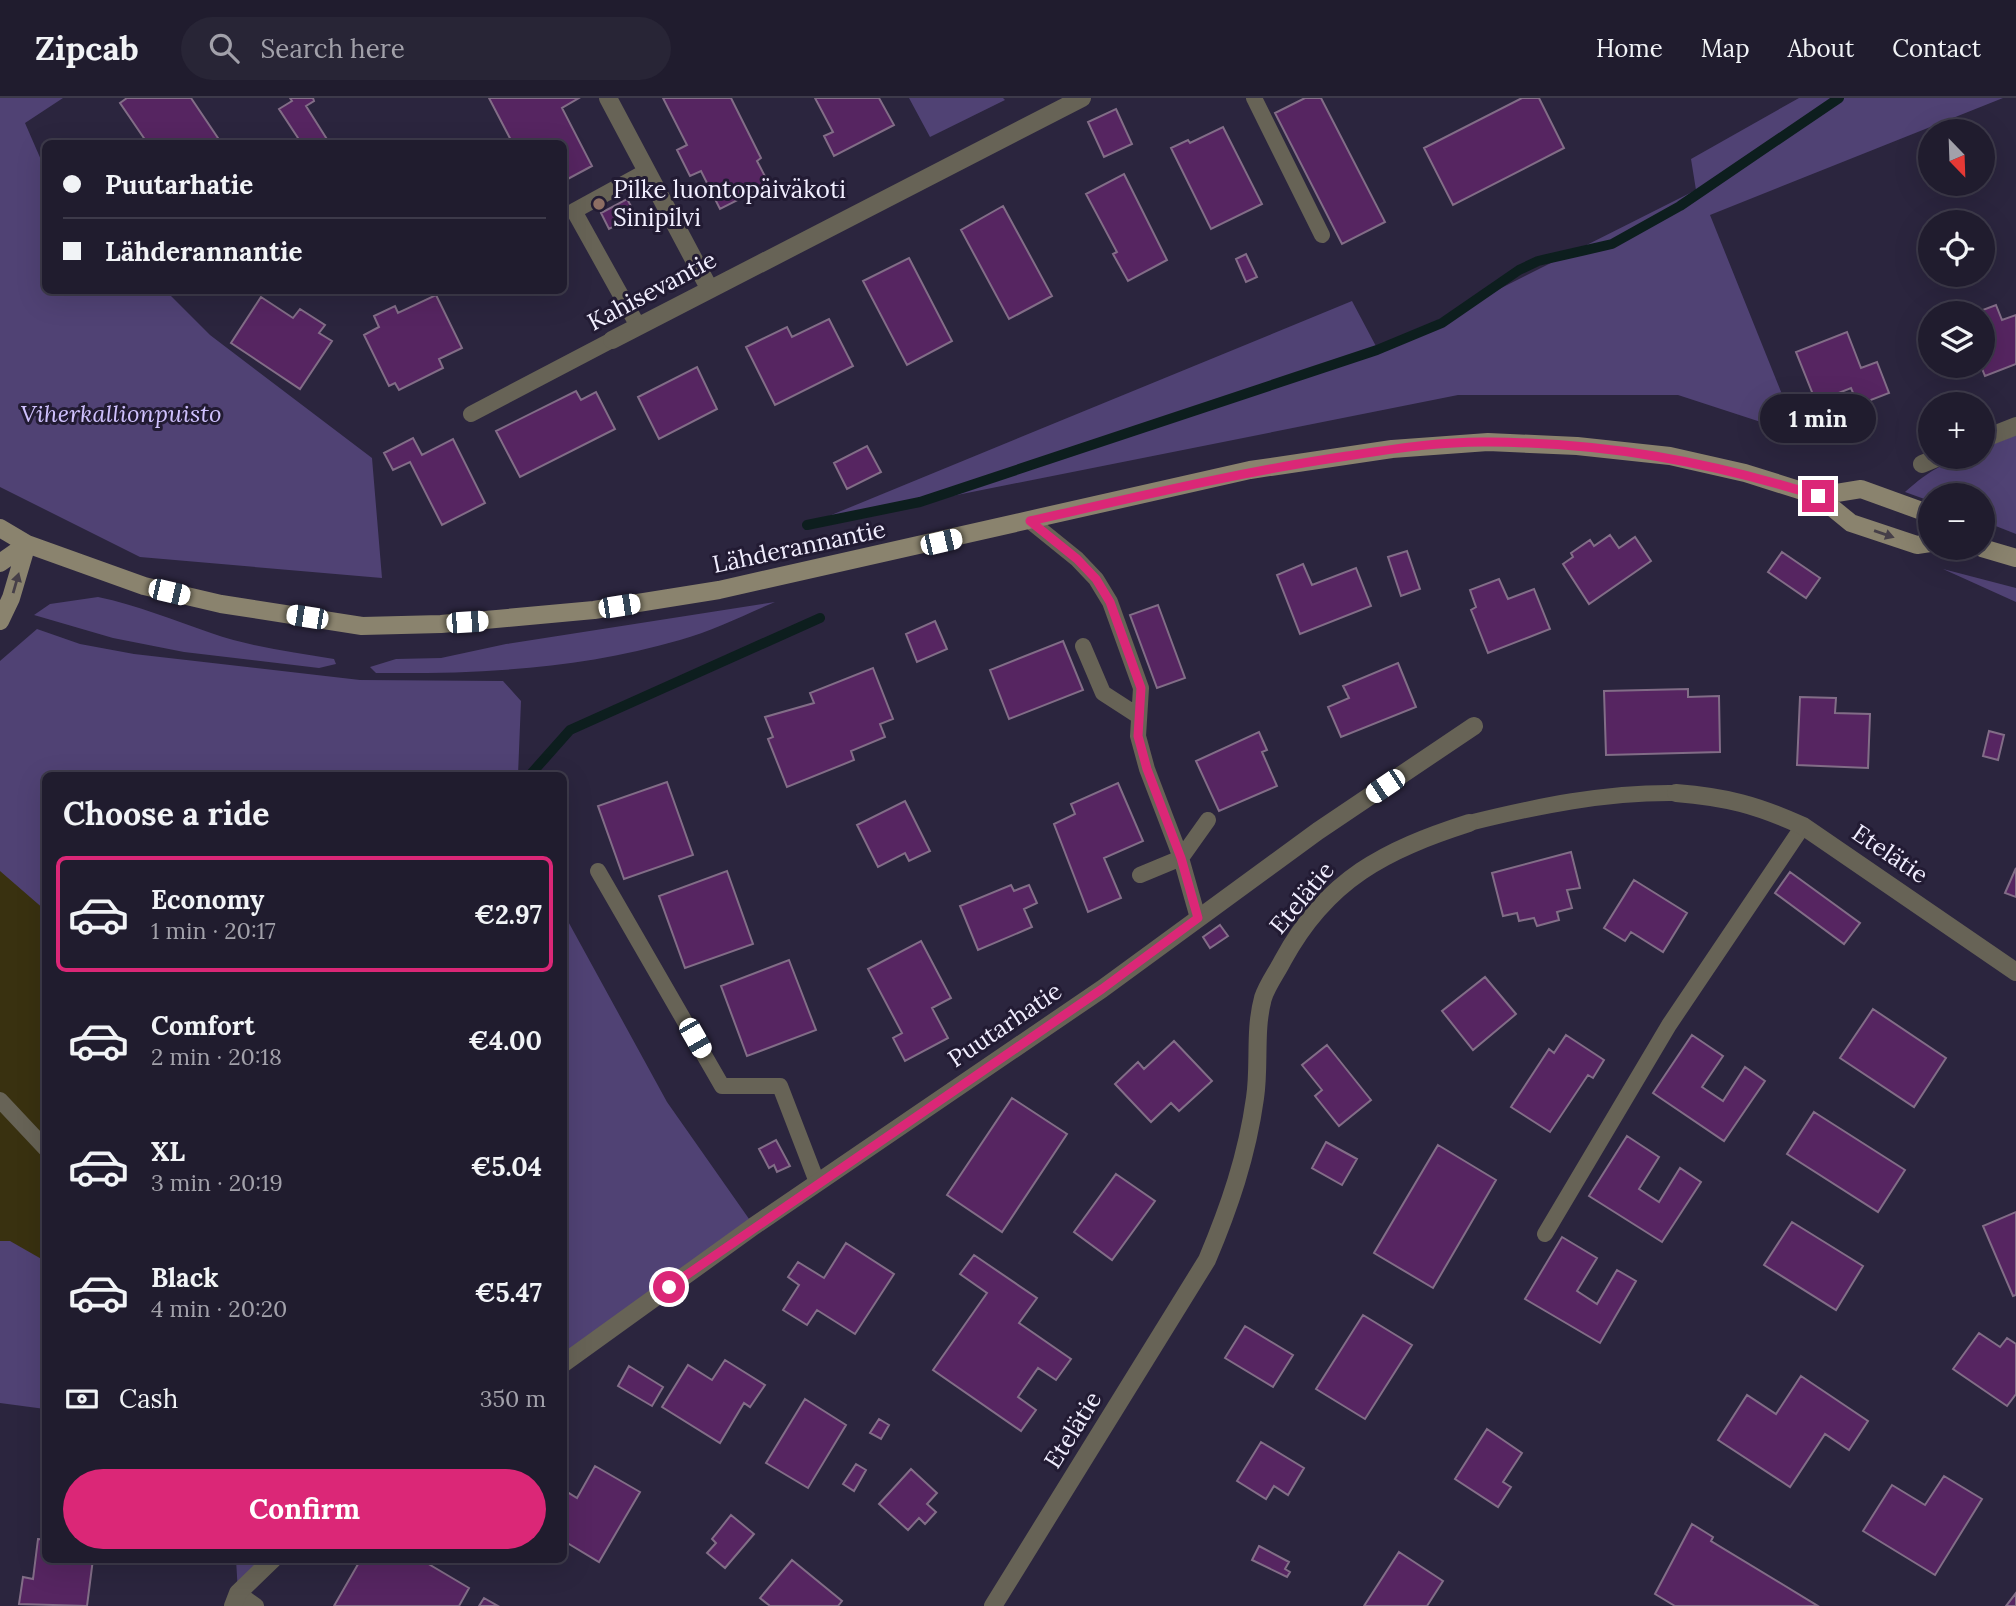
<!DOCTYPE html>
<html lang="en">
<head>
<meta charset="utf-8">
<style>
  body { margin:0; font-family:Lora,serif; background:#282536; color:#f1f3f6; height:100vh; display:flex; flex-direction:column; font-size:26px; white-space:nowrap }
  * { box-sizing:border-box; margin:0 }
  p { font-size:23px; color:#a2a1aa }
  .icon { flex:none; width:38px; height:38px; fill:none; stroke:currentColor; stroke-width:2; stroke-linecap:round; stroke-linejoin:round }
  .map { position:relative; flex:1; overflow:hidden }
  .sheet { position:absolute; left:42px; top:674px; width:525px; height:791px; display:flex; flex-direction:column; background:#201c2e; border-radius:10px; box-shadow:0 7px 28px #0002,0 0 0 2px #3d3a4a }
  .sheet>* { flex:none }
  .top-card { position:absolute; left:42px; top:42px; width:525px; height:154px; border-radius:10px; box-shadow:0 7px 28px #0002,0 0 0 2px #3d3a4a; display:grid; align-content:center; height:154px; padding:0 21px; background:#201c2e }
  .needle { width:46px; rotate:157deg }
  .buttons { position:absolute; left:1918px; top:21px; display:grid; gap:14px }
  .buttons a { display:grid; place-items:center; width:77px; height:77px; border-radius:50%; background:#201c2e; box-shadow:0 7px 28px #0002,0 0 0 2px #3d3a4a; font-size:35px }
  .end { position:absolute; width:32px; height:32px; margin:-16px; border:9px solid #db2777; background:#fff; box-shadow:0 0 0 4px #fff }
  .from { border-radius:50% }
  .bubble { position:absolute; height:49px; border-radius:24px; background:#201c2e; box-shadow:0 7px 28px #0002,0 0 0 2px #3d3a4a; font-size:23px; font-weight:700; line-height:49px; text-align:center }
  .car { position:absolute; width:21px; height:42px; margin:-21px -10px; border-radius:9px; box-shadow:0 0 5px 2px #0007; background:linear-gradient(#fff 24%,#345 0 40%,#fff 0 76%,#345 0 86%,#fff 0) }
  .top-card b { display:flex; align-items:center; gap:24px; height:66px; font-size:26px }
  .top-card b+b { border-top:2px solid #3d3a4a }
  .top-card i { width:18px; height:18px; background:#f1f3f6 }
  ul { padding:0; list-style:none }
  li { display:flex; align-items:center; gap:21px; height:116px; margin:0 14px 10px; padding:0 7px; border:4px solid transparent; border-radius:10px }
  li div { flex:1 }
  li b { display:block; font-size:26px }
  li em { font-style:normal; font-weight:700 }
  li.selected { border-color:#db2777 }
  li>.icon { width:63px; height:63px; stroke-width:1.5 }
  h2 { padding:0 21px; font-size:32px; line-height:84px }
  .pay { display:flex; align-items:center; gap:18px; height:77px; padding:0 21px; font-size:26px }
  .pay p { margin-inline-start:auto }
  .button { display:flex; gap:14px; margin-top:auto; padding:14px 21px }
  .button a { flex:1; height:80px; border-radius:42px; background:#db2777; color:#fff; font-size:28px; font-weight:700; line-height:80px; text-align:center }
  header { display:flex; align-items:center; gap:42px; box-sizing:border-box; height:98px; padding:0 35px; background:#201c2e; border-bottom:2px solid #3d3a4a }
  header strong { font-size:33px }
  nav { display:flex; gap:38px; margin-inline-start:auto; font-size:24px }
  .search { width:490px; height:63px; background:#282536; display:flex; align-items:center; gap:18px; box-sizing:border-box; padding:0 24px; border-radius:38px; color:#a2a1aa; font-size:26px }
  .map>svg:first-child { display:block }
  .green { fill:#504274 }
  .sand { fill:#393110 }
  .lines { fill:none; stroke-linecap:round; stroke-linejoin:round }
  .stream { stroke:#0d1e1e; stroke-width:10 }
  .building { fill:#562561; stroke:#826d87; stroke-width:2 }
  .lane { stroke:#676356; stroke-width:16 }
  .street { stroke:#676356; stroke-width:18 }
  .secondary { stroke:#8a836e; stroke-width:18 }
  .oneway { fill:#463f48 }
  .route { stroke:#db2777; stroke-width:9 }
  .education-dot { fill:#8d6e63; stroke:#221b33; stroke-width:2.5 }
  .labels { text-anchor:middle; stroke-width:6; stroke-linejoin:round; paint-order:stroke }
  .poi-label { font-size:24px; fill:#f1eeff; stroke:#221b33; text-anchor:start }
  .street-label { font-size:24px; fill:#f1eeff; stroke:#221b33 }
  .park-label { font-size:24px; font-style:italic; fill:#cfc1fd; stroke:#221b33 }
</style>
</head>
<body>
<header>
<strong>Zipcab</strong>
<div class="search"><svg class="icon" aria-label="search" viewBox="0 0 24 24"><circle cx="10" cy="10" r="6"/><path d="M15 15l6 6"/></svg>Search here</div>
<nav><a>Home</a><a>Map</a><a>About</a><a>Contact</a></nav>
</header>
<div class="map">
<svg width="2016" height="1508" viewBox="0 0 2016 1508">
  <rect width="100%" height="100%" fill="#2b253e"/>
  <!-- green -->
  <path class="green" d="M0 0H63L25 25 45 71 46 192 166 193 210 237 372 360 382 480 140 459 0 389Z
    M909 0H1003L1005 2 930 39Z
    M1799 0H2003L1710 117 1798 336 1678 297H1458L807 427 1352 203 1378 252 1696 92 1691 61Z
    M2016 337V436L1983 423V397H1930V403L1905 394C1930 372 1949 359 1983 359V350Z
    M1943 471 2016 490V504Z
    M98 499C137 507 173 522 211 535 251 549 293 554 334 561L336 566 319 570 184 554 113 540 34 517 50 506Z
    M775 504C744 517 712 533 680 542 580 571 480 576 376 575L370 569 396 561 441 560 506 546Z
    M37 531 80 546 134 556 360 582 503 583 521 603 518 677H46L45 1311 0 1305V563Z
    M564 816 667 1004 754 1128 564 1265Z
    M236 1461H273L238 1495Z"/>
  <!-- sand -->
  <path class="sand" d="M0 773 45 812V1163L10 1143H0Z"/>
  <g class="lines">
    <!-- stream -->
    <path class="stream" d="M807 427 920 404 1377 252 1442 225 1519 172 1538 163 1612 146 1680 108 1839 0
      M530 677 570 632 820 520"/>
  </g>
  <!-- building -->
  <path class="building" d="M127 0H191L222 46H148L120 5Z
    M290 0H313L314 3 306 8 330 46H302L279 11 292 3Z
    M489 0H579L562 10 592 68 564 83V46H513Z
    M663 0H731L761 60 757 63 769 86 720 111 701 73 690 78 677 52 687 47Z
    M815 0H879L894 27 834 58 824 38 833 34Z
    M1305 0H1321L1385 124 1342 146 1275 15Z
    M1522 0H1539L1564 50 1453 107 1424 50Z
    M1116 11 1132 46 1104 59 1088 24Z
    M1223 29 1262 106 1211 131 1171 50 1188 42 1190 45Z
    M1124 76 1167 162 1128 183 1113 156 1117 154 1086 96Z
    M627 101 636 117 609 131 601 115Z
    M1003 108 1052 198 1009 221 961 132Z
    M1246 156 1257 179 1246 184 1236 161Z
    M909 160 952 243 907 267 863 183Z
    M436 197 462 250 439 261 443 270 399 292 395 285 389 288 364 237 379 229 374 218 395 208 398 215Z
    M261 199 293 220 300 211 325 227 319 235 332 243 300 291 231 245Z
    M1996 207 2002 222 2016 217V266L1985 278 1981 268 1983 229 1985 228 1980 213Z
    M829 221 853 268 775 307 746 249 787 229 792 239Z
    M1847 234 1861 270 1877 264 1889 295 1858 307 1851 290 1816 304 1796 254Z
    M697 269 717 311 659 341 638 299Z
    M576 293 581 302 596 294 615 331 520 379 496 333Z
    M413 340 422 357 453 341 485 405 442 427 410 364 393 372 384 355Z
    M867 348 881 374 847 391 834 365Z
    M1610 437 1619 450 1635 439 1651 463 1589 506 1563 466 1573 459 1571 455 1590 442 1594 448Z
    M1407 453 1420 491 1401 498 1388 459Z
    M1782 454 1820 480 1806 500 1768 474Z
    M1303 466 1312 487 1356 470 1371 508 1300 536 1277 477Z
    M1499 481 1508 501 1534 491 1550 531 1488 555 1471 512 1476 509 1470 492Z
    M1158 507 1185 580 1157 590 1130 517Z
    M935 523 947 551 917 564 906 536Z
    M1063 543 1083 592 1009 621 990 572Z
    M1398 565 1416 609 1341 639 1328 609 1349 600 1343 588Z
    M873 570 893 621 880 626 885 639 851 653 854 662 787 689 768 641 773 639 765 619 814 605 810 595Z
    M1688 591V599L1719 598 1720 654 1606 657 1604 593Z
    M1800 599 1836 600 1835 615 1870 616 1868 670 1797 667Z
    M1989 633 2004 637 1998 662 1983 658Z
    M1259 634 1267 652 1262 654 1277 688 1219 713 1196 663Z
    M667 684 693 757 624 781 598 708Z
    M1118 685 1143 743 1104 760 1121 800 1088 814 1054 726 1075 716 1071 706Z
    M905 703 930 753 909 763 905 755 878 769 857 727Z
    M1571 754 1580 790 1567 792 1572 810 1557 814 1559 822 1537 828 1534 820 1519 823 1517 815 1503 818 1492 775Z
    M2016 770V799L2005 795Z
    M727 773 753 846 685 870 659 798Z
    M1790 774 1860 825 1844 846 1775 795Z
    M1634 782 1687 815 1663 854 1631 834 1625 843 1604 830Z
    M1011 787 1014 793 1029 787 1037 805 1024 811 1032 829 978 852 960 808Z
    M1220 827 1228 838 1210 850 1203 839Z
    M921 843 951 900 932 910 948 940 905 963 893 940 902 935 868 871Z
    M789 862 816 932 747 958 721 888Z
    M1485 879 1516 916 1473 952 1442 913Z
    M1873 911 1946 960 1914 1009 1840 960Z
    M1566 937 1604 962 1593 980 1588 977 1550 1034 1511 1009 1549 951 1554 955Z
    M1692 937 1723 958 1702 989 1723 1003 1745 969 1765 983 1724 1043 1653 995Z
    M1174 943 1212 983 1179 1013 1171 1005 1151 1024 1115 986 1138 964 1144 971Z
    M1327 947 1371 1002 1339 1028 1315 998 1322 992 1302 967Z
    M1012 1000 1067 1036 1002 1134 947 1097Z
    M1814 1014 1905 1072 1878 1114 1787 1056Z
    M1627 1038 1659 1059 1639 1091 1659 1104 1680 1070 1701 1084 1662 1144 1589 1098Z
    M776 1042 790 1068 777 1074 774 1067 769 1070 759 1051Z
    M1326 1044 1357 1061 1342 1087 1312 1070Z
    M1438 1047 1496 1082 1433 1190 1374 1155Z
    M1116 1076 1155 1103 1112 1162 1074 1134Z
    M2016 1114V1197L2013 1198 1983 1128Z
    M1792 1124 1863 1168 1836 1212 1764 1167Z
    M1562 1139 1597 1160 1577 1193 1597 1206 1617 1172 1636 1183 1600 1245 1525 1201Z
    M846 1145 894 1176 855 1236 817 1212 807 1227 783 1212 799 1187 788 1179 798 1164 824 1180Z
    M974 1157 1037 1200 1019 1225 1071 1261 1056 1282 1038 1270 1018 1299 1036 1312 1021 1333 933 1272 987 1195 960 1176Z
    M1363 1217 1412 1247 1365 1321 1316 1291Z
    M1245 1228 1293 1257 1273 1289 1225 1260Z
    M1979 1235 2000 1249 2007 1240 2016 1246V1296L2007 1308 1953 1271Z
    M725 1262 765 1287 750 1309 744 1305 720 1345 662 1309 688 1267 712 1282Z
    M629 1268 663 1289 652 1308 618 1288Z
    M1801 1278 1868 1323 1849 1352 1825 1336 1790 1389 1718 1342 1747 1297 1776 1316Z
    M805 1301 846 1327 808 1390 766 1365Z
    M879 1321 889 1327 881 1341 870 1335Z
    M1487 1331 1522 1355 1503 1384 1511 1389 1498 1409 1455 1381Z
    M1261 1344 1304 1370 1288 1397 1274 1388 1266 1401 1237 1383Z
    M856 1366 866 1372 854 1393 843 1386Z
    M595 1368 640 1394 599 1464 564 1443V1392L577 1400Z
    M911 1371 937 1395 927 1406 936 1414 925 1426 919 1420 908 1432 879 1406Z
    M1944 1378 1982 1401 1935 1477 1863 1433 1892 1387 1925 1407Z
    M731 1417 754 1436 725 1470 707 1455 716 1445 712 1441Z
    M1692 1426 1713 1439 1711 1443 1818 1508H1675L1655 1496Z
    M38 1441 46 1442V1461H93L87 1508 19 1506 23 1479 33 1481Z
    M1259 1448 1289 1464 1285 1471 1290 1474 1287 1479 1252 1462Z
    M1399 1454 1443 1483 1427 1508H1364Z
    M361 1461H420L469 1490 459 1508H334Z
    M792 1462 842 1503 838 1508H770L760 1500Z
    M2016 1495V1508H2006Z
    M484 1500 498 1508H479Z"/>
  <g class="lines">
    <!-- lane -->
    <path class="lane" d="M1254 0 1322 137
      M638 228 574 113 647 73
      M471 316 612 242
      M1030 423 1077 461 1096 481 1110 504 1141 590 1138 638 1147 671 1181 760 1198 820
      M1083 548 1103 595 1137 617
      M1469 725C1538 708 1606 694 1676 695
      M598 773 722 988H780L817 1084
      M1140 777 1181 760 1208 722
      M0 1002 46 1051
      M1545 1136 1669 927 1803 728
      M238 1495 256 1508"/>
    <!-- street -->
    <path class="street" d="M608 0 709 190
      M612 242 1082 0
      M1983 341 2016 328
      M1922 366 1939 359
      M1676 695C1726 699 1757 707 1803 728L2016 874
      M564 1265 754 1128 1102 891 1318 733 1474 628
      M233 1508 238 1495 273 1461
      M993 1508 1207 1162C1229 1110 1247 1058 1255 1000 1260 967 1254 933 1263 900 1267 887 1277 874 1283 862 1327 781 1385 752 1469 725"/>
    <!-- secondary -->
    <path class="secondary" d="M1818 398 1861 391 1930 416
      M0 430 27 446 144 488 221 506 362 528 441 526 594 512 719 492 1250 372 1392 351 1488 344 1577 348 1670 358 1745 375 1818 398 1851 425 1917 447 1930 445
      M1982 450 2016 460
      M0 465 27 446
      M0 523 11 500 27 446"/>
  </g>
  <!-- one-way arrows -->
  <defs><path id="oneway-solid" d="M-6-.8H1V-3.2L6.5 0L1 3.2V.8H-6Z" transform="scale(1.75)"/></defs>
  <g class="oneway">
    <use href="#oneway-solid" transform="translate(1884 436) rotate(19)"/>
    <use href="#oneway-solid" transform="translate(16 485) rotate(-74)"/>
  </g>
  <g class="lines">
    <!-- route -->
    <path class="route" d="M669 1189 1102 891 1198 820 1181 760 1147 671 1138 638 1141 590 1110 504 1096 481 1077 461 1030 423C1136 399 1240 374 1347 358 1393 351 1443 343 1490 344 1606 345 1707 363 1818 398"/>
  </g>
  <!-- markers -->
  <circle class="education-dot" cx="599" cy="106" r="7"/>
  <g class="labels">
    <!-- poi labels -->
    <g class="poi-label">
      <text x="613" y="100">Pilke luontopäiväkoti<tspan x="613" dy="28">Sinipilvi</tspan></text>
    </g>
    <!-- street labels -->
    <g class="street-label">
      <text transform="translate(652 193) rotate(-28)" y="8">Kahisevantie</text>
      <text transform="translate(799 449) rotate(-12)" y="8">Lähderannantie</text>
      <text transform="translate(1890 756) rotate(34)" y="8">Etelätie</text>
      <text transform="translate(1302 800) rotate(-50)" y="8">Etelätie</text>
      <text transform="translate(1005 927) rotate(-34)" y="8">Puutarhatie</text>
      <text transform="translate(1073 1332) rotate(-58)" y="8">Etelätie</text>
    </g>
    <!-- park labels -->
    <g class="park-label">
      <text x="121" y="324">Viherkallionpuisto</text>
    </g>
  </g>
</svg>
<div class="buttons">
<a><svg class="needle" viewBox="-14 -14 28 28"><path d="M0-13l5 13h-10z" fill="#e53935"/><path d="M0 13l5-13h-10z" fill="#a2a1aa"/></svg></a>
<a><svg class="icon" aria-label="locate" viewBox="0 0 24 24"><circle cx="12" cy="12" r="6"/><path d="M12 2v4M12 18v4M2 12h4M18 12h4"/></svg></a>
<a><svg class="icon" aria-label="layers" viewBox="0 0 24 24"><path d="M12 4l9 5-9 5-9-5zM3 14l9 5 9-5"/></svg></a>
<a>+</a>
<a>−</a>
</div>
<i class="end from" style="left:669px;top:1189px"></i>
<i class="end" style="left:1818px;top:398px"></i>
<div class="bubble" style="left:1760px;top:296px;width:116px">1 min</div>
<i class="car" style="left:941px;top:444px;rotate:77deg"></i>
<i class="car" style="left:169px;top:494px;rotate:103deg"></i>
<i class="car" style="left:619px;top:508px;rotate:81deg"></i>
<i class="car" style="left:307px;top:519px;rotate:279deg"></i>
<i class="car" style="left:467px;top:524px;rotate:86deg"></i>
<i class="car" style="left:1385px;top:688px;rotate:236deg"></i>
<i class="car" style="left:695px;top:940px;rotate:150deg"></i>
<div class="top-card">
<b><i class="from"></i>Puutarhatie</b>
<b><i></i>Lähderannantie</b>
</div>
<section class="sheet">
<h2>Choose a ride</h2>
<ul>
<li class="selected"><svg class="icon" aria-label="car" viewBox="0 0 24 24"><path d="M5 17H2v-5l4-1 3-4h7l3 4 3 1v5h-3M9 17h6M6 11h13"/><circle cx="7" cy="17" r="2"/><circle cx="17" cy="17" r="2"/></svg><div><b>Economy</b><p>1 min · 20:17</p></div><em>€2.97</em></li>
<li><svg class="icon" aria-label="car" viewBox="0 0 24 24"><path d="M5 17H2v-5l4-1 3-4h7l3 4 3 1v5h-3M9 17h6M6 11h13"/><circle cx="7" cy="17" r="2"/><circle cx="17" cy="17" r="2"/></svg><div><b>Comfort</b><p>2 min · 20:18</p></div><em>€4.00</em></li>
<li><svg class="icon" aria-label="car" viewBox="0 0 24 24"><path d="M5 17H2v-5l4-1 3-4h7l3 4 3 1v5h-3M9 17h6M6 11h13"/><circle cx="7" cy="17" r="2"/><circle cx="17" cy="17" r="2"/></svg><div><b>XL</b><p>3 min · 20:19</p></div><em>€5.04</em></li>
<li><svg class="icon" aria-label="car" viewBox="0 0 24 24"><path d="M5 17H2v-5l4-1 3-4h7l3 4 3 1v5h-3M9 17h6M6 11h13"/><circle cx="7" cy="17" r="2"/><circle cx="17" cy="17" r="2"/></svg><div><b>Black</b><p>4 min · 20:20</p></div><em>€5.47</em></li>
</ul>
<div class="pay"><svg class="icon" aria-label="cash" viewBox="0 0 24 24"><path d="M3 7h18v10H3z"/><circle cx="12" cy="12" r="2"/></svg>Cash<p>350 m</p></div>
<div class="button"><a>Confirm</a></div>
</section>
</div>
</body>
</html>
